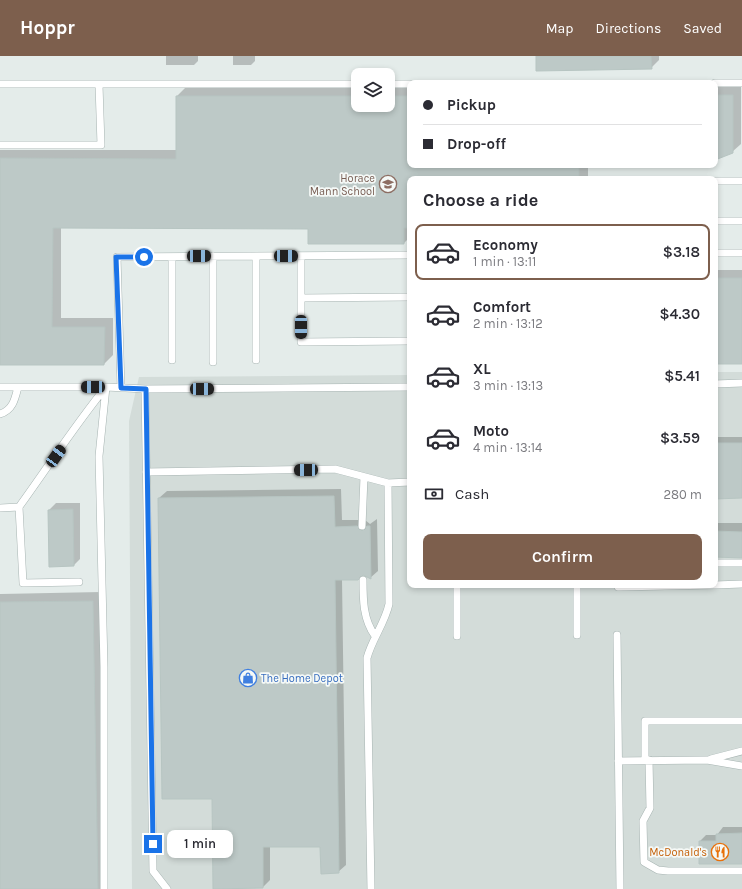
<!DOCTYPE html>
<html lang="en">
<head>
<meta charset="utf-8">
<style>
  body { margin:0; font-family:Karla,sans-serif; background:#f7f7f7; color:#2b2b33; height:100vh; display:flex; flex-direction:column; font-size:15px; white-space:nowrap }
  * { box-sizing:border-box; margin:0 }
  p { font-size:13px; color:#7c7c81 }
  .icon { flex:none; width:22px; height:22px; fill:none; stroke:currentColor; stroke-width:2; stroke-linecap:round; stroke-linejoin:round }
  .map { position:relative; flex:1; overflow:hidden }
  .panel { position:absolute; left:407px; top:120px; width:311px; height:412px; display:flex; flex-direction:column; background:#fff; border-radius:8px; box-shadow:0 2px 6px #0003 }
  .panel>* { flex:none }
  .top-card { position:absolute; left:407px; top:24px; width:311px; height:88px; border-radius:8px; box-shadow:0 2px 6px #0003; display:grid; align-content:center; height:88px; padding:0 16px; background:#fff }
  .controls { position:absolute; left:351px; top:12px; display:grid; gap:8px }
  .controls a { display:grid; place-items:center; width:44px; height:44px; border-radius:8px; background:#fff; box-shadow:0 2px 6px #0003; font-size:20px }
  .end { position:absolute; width:18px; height:18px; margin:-9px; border:5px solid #1a73e8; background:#fff; box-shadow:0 0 0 2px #fff }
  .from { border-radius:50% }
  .bubble { position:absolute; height:28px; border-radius:8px; background:#fff; box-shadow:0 2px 6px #0003; font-size:13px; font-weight:600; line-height:28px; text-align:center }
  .car { position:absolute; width:12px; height:24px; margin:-12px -6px; border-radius:5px; box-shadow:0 0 3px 1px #0007; background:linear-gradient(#222 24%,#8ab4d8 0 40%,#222 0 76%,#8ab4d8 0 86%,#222 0) }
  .top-card b { display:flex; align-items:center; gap:14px; height:38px; font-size:15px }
  .top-card b+b { border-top:1px solid #e1e1e2 }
  .top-card i { width:10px; height:10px; background:#2b2b33 }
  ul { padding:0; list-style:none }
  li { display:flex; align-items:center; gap:12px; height:56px; margin:0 8px 6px; padding:0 8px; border:2px solid transparent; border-radius:8px }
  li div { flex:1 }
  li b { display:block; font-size:15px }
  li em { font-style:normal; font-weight:600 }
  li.active { border-color:#7d5f4d }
  li>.icon { width:36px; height:36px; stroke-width:1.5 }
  h2 { padding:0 16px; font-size:18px; line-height:48px }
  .pay { display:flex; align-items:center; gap:10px; height:44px; padding:0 16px; font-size:15px }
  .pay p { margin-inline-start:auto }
  .cta { display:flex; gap:8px; margin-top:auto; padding:8px 16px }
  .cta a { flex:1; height:46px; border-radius:8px; background:#7d5f4d; color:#fff; font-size:16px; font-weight:600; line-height:46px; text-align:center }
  header { display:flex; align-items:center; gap:24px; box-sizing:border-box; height:56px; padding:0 20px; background:#7d5f4d; color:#fff }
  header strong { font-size:19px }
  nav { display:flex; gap:22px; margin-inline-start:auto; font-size:14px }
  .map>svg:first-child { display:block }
  .built { fill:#d3dcd9 }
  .shadow { fill:#0003 }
  .building { fill:#bdc9c7; stroke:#b7c5c2 }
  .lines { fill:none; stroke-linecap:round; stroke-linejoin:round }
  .service-casing { stroke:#a7b4b2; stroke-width:8 }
  .service { stroke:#fff; stroke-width:7 }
  .route { stroke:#1a73e8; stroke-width:5 }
  .labels { text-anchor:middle; stroke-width:3.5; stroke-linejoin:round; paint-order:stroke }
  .education-label { font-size:11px; fill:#785e54; stroke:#f5f9f7; text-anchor:end }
  .shop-label { font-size:11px; fill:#366cbe; stroke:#f5f9f7; text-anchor:start }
  .food-label { font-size:11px; fill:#c56008; stroke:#f5f9f7; text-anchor:end }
</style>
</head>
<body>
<header>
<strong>Hoppr</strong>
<nav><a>Map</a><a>Directions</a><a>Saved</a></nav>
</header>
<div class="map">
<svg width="742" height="833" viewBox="0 0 742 833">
  <rect width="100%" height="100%" fill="#e4ecea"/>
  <!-- built -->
  <path class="built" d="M715 316H742V833H132L129 365 139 321 410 319V529H715Z"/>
  <!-- shadow -->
  <path class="shadow" d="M166 0H198V5L194 9H166Z
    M233 0H255V5L251 9H233Z
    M537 0H659V4L651 12Z
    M715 30H741V88L732 96 715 102Z
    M186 31H358V49H388V31H410V109H588V123H410V181L404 187 309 172 61 171V262H113V299L104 308H0V94H177V40Z
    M715 214H742V307H715Z
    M715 381H742V441L715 442Z
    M341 433 342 464H365L370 468 377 463 378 515 370 522 362 518 342 523 346 809 338 816 321 790H270V824L263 831 213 742 159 442 167 435Z
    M56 447H80V503L74 509 50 510 49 454Z
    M715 467H742V501L715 500Z
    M101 536 106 833H0V538Z
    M723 771H742V807L700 785 706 779H717Z"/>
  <!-- building -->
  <path class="building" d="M536 0H651L652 13 536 15Z
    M715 39H733V97L715 104Z
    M176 40H358V49H388V40H410V109H579V123H410V172H404V188H308V173L53 172 52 271H105L104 309H0V102L176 103Z
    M715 222H742V308H715Z
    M715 387H742V442L715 443Z
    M334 440 335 471 357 470 362 475 367 470H370L371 523 363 519 358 524H335L339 817 321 818 320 791H263V832L213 833 212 743H162L158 442Z
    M73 453 74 510 49 511 48 454Z
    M715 475 742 476V502L715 501Z
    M93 545 98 833H0V546Z
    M742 777V808H699V785H716V778Z"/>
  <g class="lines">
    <defs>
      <path id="service" d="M715 27H742
        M0 28H358
        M388 28H410
        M0 89H101L99 29
        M715 125H742
        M715 165H742
        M715 197H742
        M213 200V306
        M256 200V304
        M301 200V242
        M172 201V304
        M410 241 301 242V286L410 285
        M715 328 742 327
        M0 331H106L99 400 104 611V833
        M121 332 117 201 410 199
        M145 333 153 815 167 833
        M0 358C13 354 15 343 18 331
        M146 416 335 413 388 427 410 426
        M19 451 23 527 79 526
        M0 452 19 451C48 411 75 369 106 331L145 333 410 331
        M362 470 364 421
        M715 507H742
        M363 524C363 544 363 563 375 580
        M457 529V580
        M715 529 742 528
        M618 531 713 529
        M577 532V579
        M617 579 620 833
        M711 703 742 695
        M645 704V665H742
        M649 704 650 752 643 765 644 806 658 814 668 815H742
        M618 705 707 704 742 710
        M371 833 367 602C372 583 385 567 389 548L388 427"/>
    </defs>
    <!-- service casing -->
    <use href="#service" class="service-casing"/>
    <!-- service -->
    <use href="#service" class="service"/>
  </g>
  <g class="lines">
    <!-- route -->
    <path class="route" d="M144 201H116L121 332 146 333 153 788"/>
  </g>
  <!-- icons -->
  <defs>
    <symbol id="school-ring" viewBox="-11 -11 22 22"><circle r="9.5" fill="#f5f9f7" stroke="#8d6e63" stroke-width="1.5"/><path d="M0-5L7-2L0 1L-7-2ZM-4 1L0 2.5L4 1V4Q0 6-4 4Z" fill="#8d6e63"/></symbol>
    <symbol id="shop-ring" viewBox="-11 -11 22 22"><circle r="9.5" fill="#f5f9f7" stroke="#3f7fe0" stroke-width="1.5"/><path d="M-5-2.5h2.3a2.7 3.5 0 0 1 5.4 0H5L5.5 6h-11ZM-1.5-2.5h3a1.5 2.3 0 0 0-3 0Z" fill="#3f7fe0"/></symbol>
    <symbol id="restaurant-ring" viewBox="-11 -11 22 22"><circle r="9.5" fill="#f5f9f7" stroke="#e8710a" stroke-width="1.5"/><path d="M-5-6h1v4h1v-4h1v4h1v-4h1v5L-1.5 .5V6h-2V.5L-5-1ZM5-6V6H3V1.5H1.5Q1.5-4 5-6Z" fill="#e8710a"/></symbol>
  </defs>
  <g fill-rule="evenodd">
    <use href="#school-ring" x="378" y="118" width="20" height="20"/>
    <use href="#shop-ring" x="238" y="612" width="20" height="20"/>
    <use href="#restaurant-ring" x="710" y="786" width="20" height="20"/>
  </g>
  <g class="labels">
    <!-- education labels -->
    <g class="education-label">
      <text x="375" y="126">Horace<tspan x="375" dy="13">Mann School</tspan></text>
    </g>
    <!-- shop labels -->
    <g class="shop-label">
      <text x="261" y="626">The Home Depot</text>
    </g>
    <!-- food labels -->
    <g class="food-label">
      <text x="707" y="800">McDonald's</text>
    </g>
  </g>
</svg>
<div class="controls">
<a><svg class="icon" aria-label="layers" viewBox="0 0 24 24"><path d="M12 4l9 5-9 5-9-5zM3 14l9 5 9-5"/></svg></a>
</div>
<i class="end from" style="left:144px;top:201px"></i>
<i class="end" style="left:153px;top:788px"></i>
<div class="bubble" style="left:167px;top:774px;width:66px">1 min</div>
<i class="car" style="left:199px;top:200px;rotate:90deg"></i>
<i class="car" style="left:286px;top:200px;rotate:90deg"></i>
<i class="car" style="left:301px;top:271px;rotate:180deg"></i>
<i class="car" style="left:93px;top:331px;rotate:270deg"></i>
<i class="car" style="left:202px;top:333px;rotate:90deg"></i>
<i class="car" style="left:56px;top:400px;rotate:36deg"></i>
<i class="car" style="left:306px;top:414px;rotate:269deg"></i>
<div class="top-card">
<b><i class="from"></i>Pickup</b>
<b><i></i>Drop-off</b>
</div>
<section class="panel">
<h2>Choose a ride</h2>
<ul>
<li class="active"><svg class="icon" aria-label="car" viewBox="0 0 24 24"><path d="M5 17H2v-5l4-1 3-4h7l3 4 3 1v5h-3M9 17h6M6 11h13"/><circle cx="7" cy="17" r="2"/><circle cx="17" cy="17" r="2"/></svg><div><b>Economy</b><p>1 min · 13:11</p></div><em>$3.18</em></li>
<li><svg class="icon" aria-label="car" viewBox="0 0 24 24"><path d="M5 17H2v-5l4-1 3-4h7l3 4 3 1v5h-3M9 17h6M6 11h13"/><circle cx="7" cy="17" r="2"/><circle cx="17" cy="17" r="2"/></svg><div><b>Comfort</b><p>2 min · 13:12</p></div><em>$4.30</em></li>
<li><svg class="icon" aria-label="car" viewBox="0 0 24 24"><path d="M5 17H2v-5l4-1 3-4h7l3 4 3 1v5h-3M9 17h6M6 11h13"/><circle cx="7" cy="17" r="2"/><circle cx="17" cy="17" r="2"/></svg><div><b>XL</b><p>3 min · 13:13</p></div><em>$5.41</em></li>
<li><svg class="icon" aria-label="car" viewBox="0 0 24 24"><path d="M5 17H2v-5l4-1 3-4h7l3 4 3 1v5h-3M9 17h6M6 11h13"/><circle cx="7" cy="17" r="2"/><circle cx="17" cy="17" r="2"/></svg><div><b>Moto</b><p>4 min · 13:14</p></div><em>$3.59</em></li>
</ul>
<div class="pay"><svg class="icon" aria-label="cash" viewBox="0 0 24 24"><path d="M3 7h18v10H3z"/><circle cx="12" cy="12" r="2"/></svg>Cash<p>280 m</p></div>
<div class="cta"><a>Confirm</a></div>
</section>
</div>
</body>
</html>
